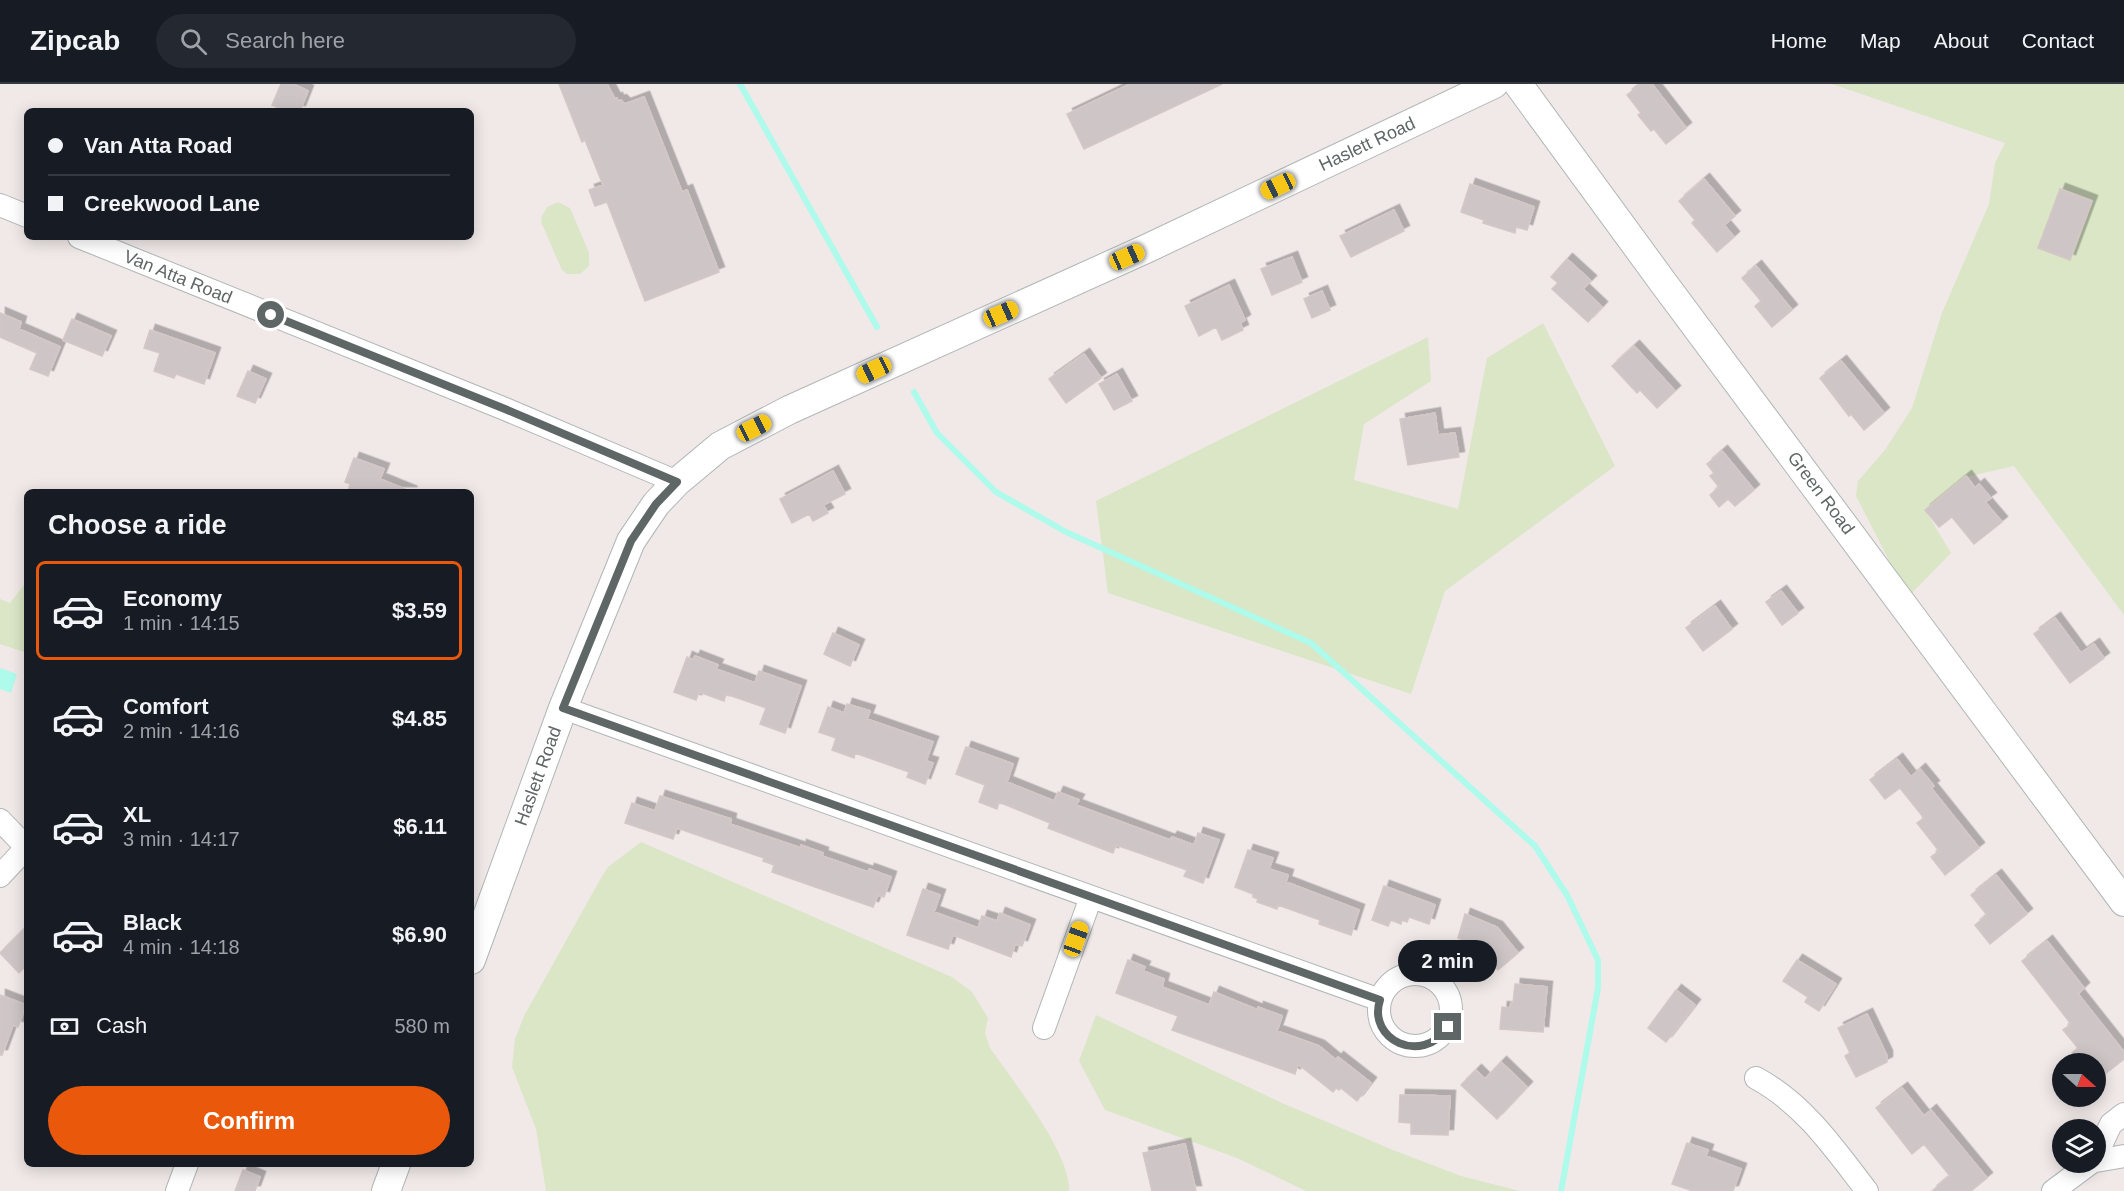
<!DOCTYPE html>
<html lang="en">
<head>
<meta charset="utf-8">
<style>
  body { margin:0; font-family:Arial,sans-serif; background:#242831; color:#f1f3f6; height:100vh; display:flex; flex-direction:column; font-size:22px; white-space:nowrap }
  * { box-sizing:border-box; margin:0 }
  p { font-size:20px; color:#9ea1a6 }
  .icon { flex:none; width:33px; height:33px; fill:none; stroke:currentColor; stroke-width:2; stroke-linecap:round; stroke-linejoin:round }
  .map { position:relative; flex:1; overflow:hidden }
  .drawer { position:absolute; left:24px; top:405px; width:450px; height:678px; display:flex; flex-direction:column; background:#171b24; border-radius:9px; box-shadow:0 3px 15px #0003 }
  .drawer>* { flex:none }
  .guide { position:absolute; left:24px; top:24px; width:450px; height:132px; border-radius:9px; box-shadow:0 3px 15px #0003; display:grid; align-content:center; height:132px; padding:0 24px; background:#171b24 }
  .needle { width:39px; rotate:111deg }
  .buttons { position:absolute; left:2052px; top:969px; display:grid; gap:12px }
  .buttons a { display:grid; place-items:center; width:54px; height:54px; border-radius:50%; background:#171b24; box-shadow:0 3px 15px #0003; font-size:30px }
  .end { position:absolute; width:27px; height:27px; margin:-14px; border:8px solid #5f6766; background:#fff; box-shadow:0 0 0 3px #fff }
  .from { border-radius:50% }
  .bubble { position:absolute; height:42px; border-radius:21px; background:#171b24; box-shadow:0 3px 15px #0003; font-size:20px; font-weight:800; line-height:42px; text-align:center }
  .car { position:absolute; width:18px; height:36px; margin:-18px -9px; border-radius:8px; box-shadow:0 0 4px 2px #0007; background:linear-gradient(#f5c518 24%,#345 0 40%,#f5c518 0 76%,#345 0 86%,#f5c518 0) }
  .guide b { display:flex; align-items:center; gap:21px; height:57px; font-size:22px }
  .guide b+b { border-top:2px solid #363941 }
  .guide i { width:15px; height:15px; background:#f1f3f6 }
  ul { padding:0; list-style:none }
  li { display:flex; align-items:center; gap:18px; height:99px; margin:0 12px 9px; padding:0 12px; border:3px solid transparent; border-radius:9px }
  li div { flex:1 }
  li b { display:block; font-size:22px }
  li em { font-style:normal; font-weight:800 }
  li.selected { border-color:#ea580c }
  li>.icon { width:54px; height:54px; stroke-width:1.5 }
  h2 { padding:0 24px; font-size:27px; line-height:72px }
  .pay { display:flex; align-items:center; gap:15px; height:66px; padding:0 24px; font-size:22px }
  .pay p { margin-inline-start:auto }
  .cta { display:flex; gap:12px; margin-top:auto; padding:12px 24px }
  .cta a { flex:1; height:69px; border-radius:36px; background:#ea580c; color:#fff; font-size:24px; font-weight:800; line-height:69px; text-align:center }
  header { display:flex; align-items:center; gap:36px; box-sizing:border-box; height:84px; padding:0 30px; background:#171b24; border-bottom:2px solid #363941 }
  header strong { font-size:28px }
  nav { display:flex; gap:33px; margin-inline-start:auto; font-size:21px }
  .search { width:420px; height:54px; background:#242831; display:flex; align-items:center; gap:15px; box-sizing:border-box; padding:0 21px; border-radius:33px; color:#9ea1a6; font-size:22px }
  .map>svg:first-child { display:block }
  .green { fill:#dae6c6 }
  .water { fill:#aefaeb }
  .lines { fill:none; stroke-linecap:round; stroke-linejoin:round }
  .stream { stroke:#aefaeb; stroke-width:6 }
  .building { fill:#cec6c6; stroke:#d4c7c6; stroke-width:1.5; filter:url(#shadow) }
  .minor-casing { stroke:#b0b6b6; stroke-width:24 }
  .tertiary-casing { stroke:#b0b6b6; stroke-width:30 }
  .minor { stroke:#fff; stroke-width:22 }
  .tertiary { stroke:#fff; stroke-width:28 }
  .route { stroke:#5f6766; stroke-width:8 }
  .labels { text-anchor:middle; stroke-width:4.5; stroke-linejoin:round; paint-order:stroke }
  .street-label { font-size:18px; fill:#5f6766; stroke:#fff }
</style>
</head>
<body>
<header>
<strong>Zipcab</strong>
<div class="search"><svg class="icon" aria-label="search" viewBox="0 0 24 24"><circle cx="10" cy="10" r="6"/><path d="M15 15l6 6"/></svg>Search here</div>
<nav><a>Home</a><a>Map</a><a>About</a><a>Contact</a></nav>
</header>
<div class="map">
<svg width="2124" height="1107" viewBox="0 0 2124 1107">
  <defs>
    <filter id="shadow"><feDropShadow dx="5.5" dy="-5.5" stdDeviation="0" flood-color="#0004"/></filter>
  </defs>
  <rect width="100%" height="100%" fill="#f0e9e8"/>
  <!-- green -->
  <path class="green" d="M1832 0H2124V531L2014 382 1966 393 1925 426 1951 469 1908 513 1856 412 1858 397 1885 366 1912 324 1942 229 1989 120 1995 79 2005 59Z
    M558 118 570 124 589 169V182L580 190H567L562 186 542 140 541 134 547 123Z
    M1543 239 1615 382 1445 507 1411 610 1108 509 1096 417 1428 253 1431 297 1364 340 1354 396 1458 425 1487 274Z
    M27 497V569L0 560V515L10 519Z
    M641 758 952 893 972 908 988 934 985 949 990 964C1012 996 1071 1069 1069 1107H546L536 1045 512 983 515 955 524 932 601 794 608 783Z
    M1096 931 1282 1019 1393 1066 1461 1092 1520 1107H1306L1237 1074 1105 1026 1079 977Z"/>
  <!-- water -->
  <path class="water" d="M0 584 17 590 11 609 0 605Z"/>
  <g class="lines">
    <!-- stream -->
    <path class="stream" d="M740 0 877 243
      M914 308 937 349 996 408 1066 448 1311 559 1535 762 1567 811 1598 876V904L1561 1107"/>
  </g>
  <!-- building -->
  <path class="building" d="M281 0H293L308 7 300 27H286L272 21Z
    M559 0H607L615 15 617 14 618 17 621 16 625 20 644 13 682 108 687 106 719 188 645 217 607 118 595 122 589 106 603 101 585 56 582 58Z
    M1130 0H1222L1084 65 1067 30Z
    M1641 0H1652L1686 44 1666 60 1654 45 1651 47 1638 31 1641 29 1627 11Z
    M1704 95 1735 132 1724 141 1734 153 1717 168 1692 139 1695 136 1679 117Z
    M1470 100 1534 123 1527 146 1516 143 1515 149 1483 139 1484 136 1461 128Z
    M2060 105 2092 117 2070 176 2038 164Z
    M1394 126 1404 147 1351 173 1340 152Z
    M1292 173 1302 198 1272 211 1261 185Z
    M1567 175 1591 197 1583 205 1602 223 1588 238 1552 205 1558 199 1551 193Z
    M1756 182 1792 226 1772 243 1755 222 1761 217 1742 194Z
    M1229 201 1245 236 1240 239 1243 246 1222 256 1216 243 1199 252 1185 222Z
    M1322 207 1330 226 1312 234 1304 215Z
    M0 229 21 238 19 245 60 263 48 292 30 285 37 269 0 253Z
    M72 235 111 252 102 272 63 256Z
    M150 246 215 269 204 300 176 290 174 294 154 287 160 269 144 264Z
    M1634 262 1675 307 1657 324 1640 306 1637 309 1612 282Z
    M1084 270 1101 294 1066 319 1049 295Z
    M1841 277 1884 329 1864 346 1851 330 1849 332 1820 294Z
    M248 287 266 295 255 319 237 312Z
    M1117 290 1132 317 1114 326 1099 300Z
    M1435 329 1438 351 1455 349 1459 373 1408 381 1400 335Z
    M1722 367 1754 406 1735 422 1728 415 1719 423 1710 411 1719 403 1710 392 1714 389 1707 380Z
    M354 374 384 385 380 395 412 408H348L350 400 345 398Z
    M833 387 845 410 823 421 828 429 813 437 809 430 792 439 780 415Z
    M1966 392 1975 404 1979 400 1991 414 1985 418 2002 438 1974 460 1952 433 1939 443 1925 426Z
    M1781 507 1798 529 1782 541 1766 518Z
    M1715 522 1732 545 1703 567 1686 544Z
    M2055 534 2081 569 2094 560 2104 574 2070 599 2034 550Z
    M833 549 859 561 850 582 824 570Z
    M695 572 718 581 716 585 755 599 759 587 801 602 785 649 760 640 766 624 726 610 724 617 699 608 696 616 674 608 687 573 693 576Z
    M847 620 870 627 867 635 933 658 926 677 933 679 925 700 907 693 909 688 855 669 854 674 832 666 836 654 819 648 828 623 844 629Z
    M966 663 1013 680 1007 698 1054 717 1058 708 1079 716 1076 721 1170 756 1172 753 1194 761 1198 749 1219 756 1203 799 1184 792 1187 786 1142 770 1116 761 1113 769 1048 744 1050 739 999 718 997 725 979 718 985 701 956 690Z
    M1897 675 1911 693 1920 685 1934 702 1931 704 1979 764 1945 791 1931 773 1939 767 1917 739 1924 734 1900 704 1885 715 1870 696Z
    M660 712 731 735 730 740 801 764V761L823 769 822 772 868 788 869 785 891 793 884 813 878 811 873 823 772 788 774 781 763 777 764 774 677 744 673 755 625 739 632 719 655 727Z
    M1248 766 1273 774 1269 785 1288 791 1286 798 1359 826 1351 851 1319 840 1320 836 1278 821 1277 825 1257 818 1258 815 1253 813V810L1235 803Z
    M1996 791 2027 830 1990 860 1975 841 1987 831 1971 811Z
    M1384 802 1435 821 1429 840 1409 833 1407 838 1402 836 1401 840 1391 836 1388 842 1372 836Z
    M923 805 940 811 934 828 978 844 982 832 997 837 1000 829 1030 841 1022 862 1015 860 1011 873 953 851 948 865 907 851Z
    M1465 830 1497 843 1518 869 1498 886 1476 861 1458 854Z
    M27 842V881L19 889 0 869Z
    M2047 857 2084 904 2078 910 2124 968V975L2096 997V980H2080L2072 969 2078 964 2063 946 2071 940 2022 877Z
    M1128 876 1145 883 1143 887 1164 895 1162 903 1209 921 1214 908 1258 926V923L1282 932 1277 947 1319 962 1336 976 1338 973 1371 999 1357 1017 1341 1004 1339 1006 1336 1004 1333 1008 1298 980 1295 990 1172 946 1178 932 1116 909Z
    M1797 876 1836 900 1819 927 1805 918 1808 913 1783 897Z
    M1515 900 1547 903 1543 948 1500 945 1502 923 1510 924 1511 919H1513Z
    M1676 906 1695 921 1666 958 1648 944Z
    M0 911 26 921 18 943 13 941 2 971H0Z
    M1867 930 1887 972V978L1856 993 1845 972 1850 969 1838 944Z
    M1501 978 1527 1003 1497 1035 1461 1001 1476 986 1485 995Z
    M1902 1004 1924 1032 1931 1026 1987 1094 1971 1107H1932L1950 1092 1924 1060 1912 1070 1876 1024Z
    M1400 1011 1450 1012 1448 1051 1411 1050V1039L1399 1038Z
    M1687 1059 1708 1066 1706 1072 1741 1085 1733 1107H1693L1672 1100Z
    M1185 1060 1196 1107H1152L1143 1069Z
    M243 1086 260 1093 255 1107H235Z"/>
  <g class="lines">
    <defs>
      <path id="minor" d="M0 121 27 132
        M79 153 505 325 677 398
        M563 624 1380 916
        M0 736 27 764
        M0 792 27 763
        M1379 926a36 36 0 1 1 72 0a36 36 0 1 1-72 0Z
        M1044 944 1091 813
        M1756 994C1804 1020 1834 1064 1867 1107
        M2096 1072 2111 1040 2124 1030
        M2096 1077 2124 1072
        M177 1107 187 1080
        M2053 1107 2092 1078"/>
      <path id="tertiary" d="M1518 0 1662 197 2124 818
        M471 876 563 624 631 457 656 420 677 398 720 362 789 326 1148 164 1494 0
        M386 1107 396 1080"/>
    </defs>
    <!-- minor casing -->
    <use href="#minor" class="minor-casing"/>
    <!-- tertiary casing -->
    <use href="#tertiary" class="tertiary-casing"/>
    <!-- minor -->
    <use href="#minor" class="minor"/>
    <!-- tertiary -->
    <use href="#tertiary" class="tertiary"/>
  </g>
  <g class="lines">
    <!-- route -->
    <path class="route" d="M271 231 505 325 677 398 656 420 631 457 563 624 1380 916C1367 956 1422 982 1448 943"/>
  </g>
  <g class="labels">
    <!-- street labels -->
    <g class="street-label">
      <text transform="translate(1367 60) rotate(-25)" y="6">Haslett Road</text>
      <text transform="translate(178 193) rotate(22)" y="6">Van Atta Road</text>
      <text transform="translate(1821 409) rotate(53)" y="6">Green Road</text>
      <text transform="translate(538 692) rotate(-70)" y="6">Haslett Road</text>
    </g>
  </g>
</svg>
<div class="buttons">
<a><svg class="needle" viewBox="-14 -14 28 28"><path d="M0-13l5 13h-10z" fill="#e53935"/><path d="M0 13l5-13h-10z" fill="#9ea1a6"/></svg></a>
<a><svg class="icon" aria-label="layers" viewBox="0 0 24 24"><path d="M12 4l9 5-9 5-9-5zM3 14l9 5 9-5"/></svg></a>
</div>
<i class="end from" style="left:271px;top:231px"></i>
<i class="end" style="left:1448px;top:943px"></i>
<div class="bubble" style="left:1398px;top:856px;width:99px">2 min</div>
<i class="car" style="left:1278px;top:102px;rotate:245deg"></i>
<i class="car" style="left:1127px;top:173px;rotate:66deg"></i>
<i class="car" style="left:1001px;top:230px;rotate:66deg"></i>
<i class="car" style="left:874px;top:286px;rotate:245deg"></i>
<i class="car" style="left:754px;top:344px;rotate:63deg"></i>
<i class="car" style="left:1076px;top:855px;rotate:20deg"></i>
<div class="guide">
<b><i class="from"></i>Van Atta Road</b>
<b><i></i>Creekwood Lane</b>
</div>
<section class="drawer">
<h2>Choose a ride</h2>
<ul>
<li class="selected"><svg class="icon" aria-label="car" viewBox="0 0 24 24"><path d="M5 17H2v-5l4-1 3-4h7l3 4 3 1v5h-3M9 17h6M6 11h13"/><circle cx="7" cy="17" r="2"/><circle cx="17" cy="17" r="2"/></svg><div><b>Economy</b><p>1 min · 14:15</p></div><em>$3.59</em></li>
<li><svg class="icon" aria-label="car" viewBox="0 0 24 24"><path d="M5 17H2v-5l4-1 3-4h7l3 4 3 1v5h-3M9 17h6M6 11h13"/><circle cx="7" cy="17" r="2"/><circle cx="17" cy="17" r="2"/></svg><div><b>Comfort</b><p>2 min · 14:16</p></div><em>$4.85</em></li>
<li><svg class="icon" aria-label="car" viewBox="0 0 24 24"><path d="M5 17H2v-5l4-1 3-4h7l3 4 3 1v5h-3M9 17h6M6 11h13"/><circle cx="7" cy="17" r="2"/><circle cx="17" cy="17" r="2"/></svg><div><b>XL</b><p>3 min · 14:17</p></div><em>$6.11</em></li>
<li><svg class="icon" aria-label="car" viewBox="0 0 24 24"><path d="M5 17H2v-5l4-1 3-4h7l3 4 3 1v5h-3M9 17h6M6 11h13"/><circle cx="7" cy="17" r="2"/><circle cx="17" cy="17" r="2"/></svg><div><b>Black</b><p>4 min · 14:18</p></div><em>$6.90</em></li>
</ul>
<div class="pay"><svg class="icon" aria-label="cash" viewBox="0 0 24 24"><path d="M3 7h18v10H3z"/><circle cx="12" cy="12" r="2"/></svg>Cash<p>580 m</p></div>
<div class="cta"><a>Confirm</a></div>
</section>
</div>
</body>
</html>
